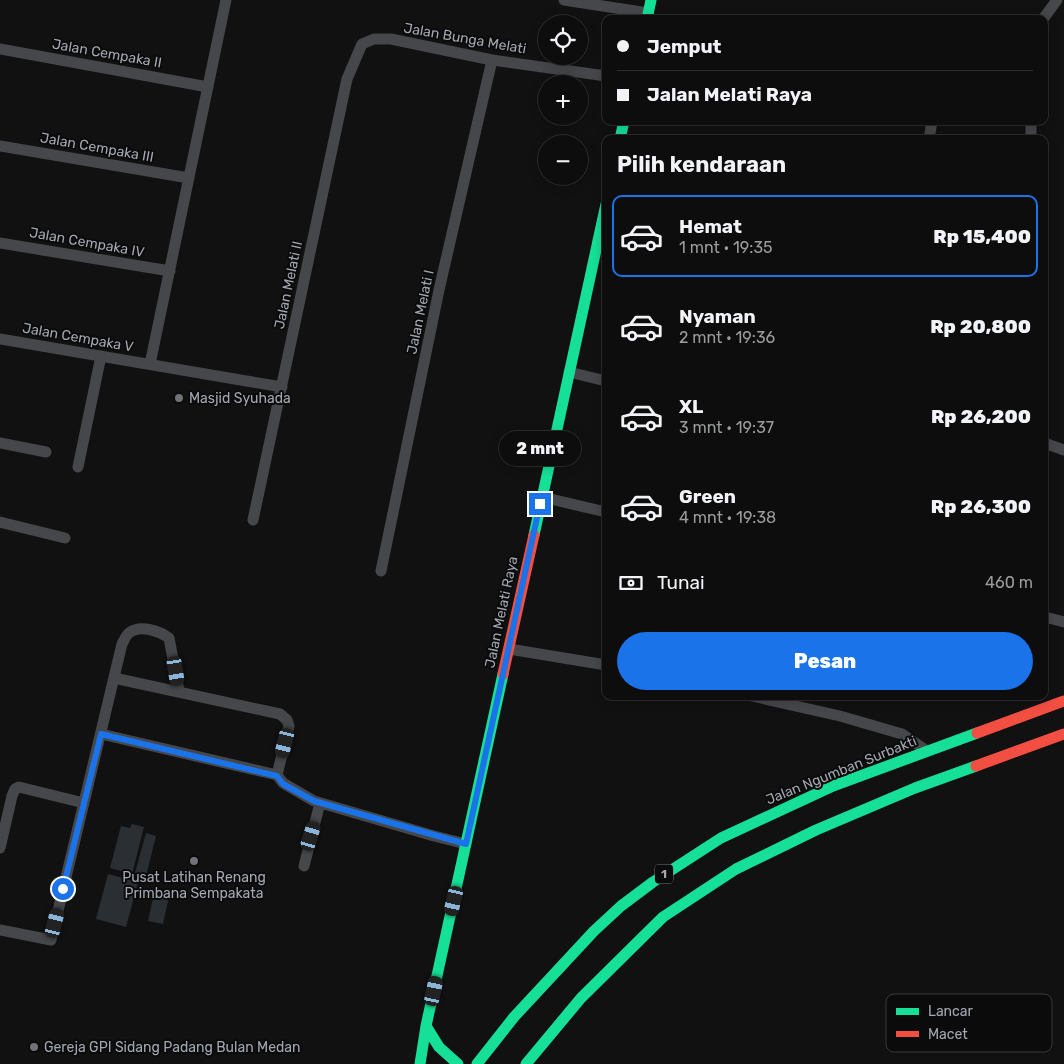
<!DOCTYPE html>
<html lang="id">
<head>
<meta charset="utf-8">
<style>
  body { margin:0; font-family:Rubik,sans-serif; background:#161616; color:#f1f3f6; height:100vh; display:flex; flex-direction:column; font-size:19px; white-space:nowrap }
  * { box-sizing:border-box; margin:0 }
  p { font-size:16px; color:#9a9c9d }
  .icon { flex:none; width:28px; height:28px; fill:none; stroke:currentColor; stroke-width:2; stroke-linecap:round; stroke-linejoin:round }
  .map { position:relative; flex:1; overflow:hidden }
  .side { position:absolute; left:602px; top:135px; width:446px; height:565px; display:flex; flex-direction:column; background:#0d0d0d; border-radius:10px; box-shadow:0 2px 12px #0003,0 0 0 1px #2d2d2e }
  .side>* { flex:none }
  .hud { position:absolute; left:602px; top:15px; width:446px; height:110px; border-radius:10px; box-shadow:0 2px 12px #0003,0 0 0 1px #2d2d2e; display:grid; align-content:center; height:110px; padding:0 15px; background:#0d0d0d }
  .tools { position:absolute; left:538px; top:15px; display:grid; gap:10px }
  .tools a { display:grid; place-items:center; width:50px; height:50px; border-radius:50%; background:#0d0d0d; box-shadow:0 2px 12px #0003,0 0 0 1px #2d2d2e; font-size:25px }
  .end { position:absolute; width:22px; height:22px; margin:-11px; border:6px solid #1a73e8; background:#fff; box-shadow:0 0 0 2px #fff }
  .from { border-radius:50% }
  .bubble { position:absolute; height:35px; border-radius:18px; background:#0d0d0d; box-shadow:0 2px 12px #0003,0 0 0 1px #2d2d2e; font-size:16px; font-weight:800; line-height:35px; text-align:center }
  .car { position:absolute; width:15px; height:30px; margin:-15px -8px; border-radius:6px; box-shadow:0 0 4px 1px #0007; background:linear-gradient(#222 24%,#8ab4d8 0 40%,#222 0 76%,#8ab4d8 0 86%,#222 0) }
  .hud b { display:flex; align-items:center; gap:18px; height:48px; font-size:19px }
  .hud b+b { border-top:1px solid #2d2d2e }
  .hud i { width:12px; height:12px; background:#f1f3f6 }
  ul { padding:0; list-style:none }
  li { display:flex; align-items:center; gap:15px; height:82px; margin:0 10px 8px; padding:0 5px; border:2px solid transparent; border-radius:10px }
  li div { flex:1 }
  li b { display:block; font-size:19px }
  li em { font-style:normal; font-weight:800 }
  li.active { border-color:#1a73e8 }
  li>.icon { width:45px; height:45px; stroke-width:1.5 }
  h2 { padding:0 15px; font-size:22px; line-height:60px }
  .pay { display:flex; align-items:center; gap:12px; height:55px; padding:0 15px; font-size:19px }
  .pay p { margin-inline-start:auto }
  .action { display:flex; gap:10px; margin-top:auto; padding:10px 15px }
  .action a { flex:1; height:58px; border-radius:30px; background:#1a73e8; color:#fff; font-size:20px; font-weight:800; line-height:58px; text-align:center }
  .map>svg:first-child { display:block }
  .water { fill:#2a2f34 }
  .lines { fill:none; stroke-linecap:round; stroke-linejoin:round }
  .street { stroke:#45474a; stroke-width:11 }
  .fast { stroke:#16e098; stroke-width:11 }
  .jam { stroke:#f24e42; stroke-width:11 }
  .route { stroke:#1a73e8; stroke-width:6 }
  .poi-dot { fill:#707279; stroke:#0b0b0c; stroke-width:2 }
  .labels { text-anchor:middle; stroke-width:4; stroke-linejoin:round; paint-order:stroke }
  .shield { fill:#0b0b0c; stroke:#757880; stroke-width:1 }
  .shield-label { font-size:12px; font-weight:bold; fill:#a3a7b1 }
  .street-label { font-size:14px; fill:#a3a7b1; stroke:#0b0b0c }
  .poi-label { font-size:14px; fill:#a3a7b1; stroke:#0b0b0c; text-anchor:start }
  .key { fill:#0b0b0c; stroke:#393a3e; stroke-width:1 }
  .key-label { font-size:14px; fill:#a3a7b1 }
</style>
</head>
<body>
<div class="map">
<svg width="1064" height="1064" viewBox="0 0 1064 1064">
  <rect width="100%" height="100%" fill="#111"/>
  <!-- water -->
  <path class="water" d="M132 824 144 827 132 874 110 868 121 826 130 828Z
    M146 833 156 836 146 876 135 873Z
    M108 874 138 882 126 927 96 919Z
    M155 889 170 892 163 924 148 921Z"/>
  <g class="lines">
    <!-- street -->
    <path class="street" d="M564 0 648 13
      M1043 19 1057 0
      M0 49 208 87
      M929 139 932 121
      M1031 139V121
      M0 146 189 178
      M0 243 170 271
      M0 339 282 387
      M150 364 226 0
      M569 372 606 381
      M0 443 46 452
      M1047 444 1064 450
      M78 467 101 356
      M542 497 606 512
      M253 520 347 79 362 44 374 39H391L492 60 606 76
      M0 522 65 538
      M381 571 439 290 492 60
      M1045 617 1064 622
      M509 649 606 665
      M114 678 280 714 287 720 289 726 277 775
      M752 696 840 716 902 734 927 751
      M101 734 277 775 283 783 314 801 434 836 466 844
      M0 848 12 796 15 789 19 787 84 803
      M304 866 320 803
      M0 930 51 940 122 644C124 641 126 635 129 633 140 624 159 631 169 638L179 691"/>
    <!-- fast -->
    <path class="fast" d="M647 19 651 0
      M620 139 624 121
      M534 535 606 204
      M426 1026 439 1047 458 1064
      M420 1064 426 1026 503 674
      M477 1064 514 1017 594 931 621 906 653 882 721 838 833 786 977 733
      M526 1064 581 998 663 917 736 869 816 830 915 788 976 766"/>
    <!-- jam -->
    <path class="jam" d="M503 674 534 535
      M977 733 1064 701
      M976 766 1064 734"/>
  </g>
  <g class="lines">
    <!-- route -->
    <path class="route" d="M63 889 101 734 277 776 283 784 314 801 466 844 540 504"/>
  </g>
  <!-- markers -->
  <g class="poi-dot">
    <circle cx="179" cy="398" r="5"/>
    <circle cx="194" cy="861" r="5"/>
    <circle cx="34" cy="1047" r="5"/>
  </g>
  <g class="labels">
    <!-- shield labels -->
    <rect class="shield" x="655" y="864.5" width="18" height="19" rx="4"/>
    <g class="shield-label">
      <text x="664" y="878">1</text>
    </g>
    <!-- street labels -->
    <g class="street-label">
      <text transform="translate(465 38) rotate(10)" y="5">Jalan Bunga Melati</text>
      <text transform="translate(107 53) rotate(10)" y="5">Jalan Cempaka II</text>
      <text transform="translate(97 147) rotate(10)" y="5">Jalan Cempaka III</text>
      <text transform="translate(87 242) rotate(10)" y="5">Jalan Cempaka IV</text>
      <text transform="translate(288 285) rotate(-78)" y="5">Jalan Melati II</text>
      <text transform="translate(420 312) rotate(-78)" y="5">Jalan Melati I</text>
      <text transform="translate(78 337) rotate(10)" y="5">Jalan Cempaka V</text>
      <text transform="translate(501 612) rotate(-78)" y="5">Jalan Melati Raya</text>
      <text transform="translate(841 770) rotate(-22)" y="5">Jalan Ngumban Surbakti</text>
    </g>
    <!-- poi labels -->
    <g class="poi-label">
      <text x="189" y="403">Masjid Syuhada</text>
      <text x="194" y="882" text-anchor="middle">Pusat Latihan Renang<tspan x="194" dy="16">Primbana Sempakata</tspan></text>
      <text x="44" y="1052">Gereja GPI Sidang Padang Bulan Medan</text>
    </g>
  </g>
  <!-- legend -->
  <rect x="886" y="994" width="166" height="58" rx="8" class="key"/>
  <rect x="896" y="1008" width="23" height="7" fill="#16e098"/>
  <rect x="896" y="1031" width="23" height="6" fill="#f24e42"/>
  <g class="key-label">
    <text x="928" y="1016">Lancar</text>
    <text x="928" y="1039">Macet</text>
  </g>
</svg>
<div class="tools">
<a><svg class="icon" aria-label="locate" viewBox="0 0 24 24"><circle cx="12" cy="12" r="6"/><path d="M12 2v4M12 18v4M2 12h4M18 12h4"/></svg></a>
<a>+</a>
<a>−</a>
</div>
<i class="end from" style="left:63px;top:889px"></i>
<i class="end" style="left:540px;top:504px"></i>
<div class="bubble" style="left:499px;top:431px;width:82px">2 mnt</div>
<i class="car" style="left:176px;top:671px;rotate:171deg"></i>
<i class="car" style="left:285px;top:743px;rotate:194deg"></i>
<i class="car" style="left:311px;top:836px;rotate:17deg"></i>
<i class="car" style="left:454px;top:901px;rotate:193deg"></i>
<i class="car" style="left:55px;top:923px;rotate:14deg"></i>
<i class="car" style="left:434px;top:991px;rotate:12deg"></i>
<div class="hud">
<b><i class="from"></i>Jemput</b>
<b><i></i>Jalan Melati Raya</b>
</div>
<section class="side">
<h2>Pilih kendaraan</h2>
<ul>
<li class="active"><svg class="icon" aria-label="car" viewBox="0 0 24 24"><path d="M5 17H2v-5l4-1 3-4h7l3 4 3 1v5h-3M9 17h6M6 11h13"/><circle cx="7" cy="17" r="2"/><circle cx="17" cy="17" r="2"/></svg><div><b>Hemat</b><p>1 mnt · 19:35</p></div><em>Rp 15,400</em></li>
<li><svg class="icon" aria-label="car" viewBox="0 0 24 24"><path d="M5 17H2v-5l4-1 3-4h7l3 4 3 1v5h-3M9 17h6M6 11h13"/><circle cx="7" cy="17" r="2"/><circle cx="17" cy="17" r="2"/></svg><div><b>Nyaman</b><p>2 mnt · 19:36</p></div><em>Rp 20,800</em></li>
<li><svg class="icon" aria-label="car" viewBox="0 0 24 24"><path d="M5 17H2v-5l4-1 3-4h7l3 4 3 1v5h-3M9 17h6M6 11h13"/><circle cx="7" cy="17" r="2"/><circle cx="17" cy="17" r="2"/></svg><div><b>XL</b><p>3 mnt · 19:37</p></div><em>Rp 26,200</em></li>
<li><svg class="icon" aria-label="car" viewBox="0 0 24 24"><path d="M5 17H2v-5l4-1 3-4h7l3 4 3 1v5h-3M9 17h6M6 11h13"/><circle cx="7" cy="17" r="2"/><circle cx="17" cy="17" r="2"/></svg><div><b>Green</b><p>4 mnt · 19:38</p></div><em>Rp 26,300</em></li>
</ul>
<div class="pay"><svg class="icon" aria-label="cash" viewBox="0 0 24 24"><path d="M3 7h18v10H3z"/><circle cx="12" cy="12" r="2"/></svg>Tunai<p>460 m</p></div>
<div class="action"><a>Pesan</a></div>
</section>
</div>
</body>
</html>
